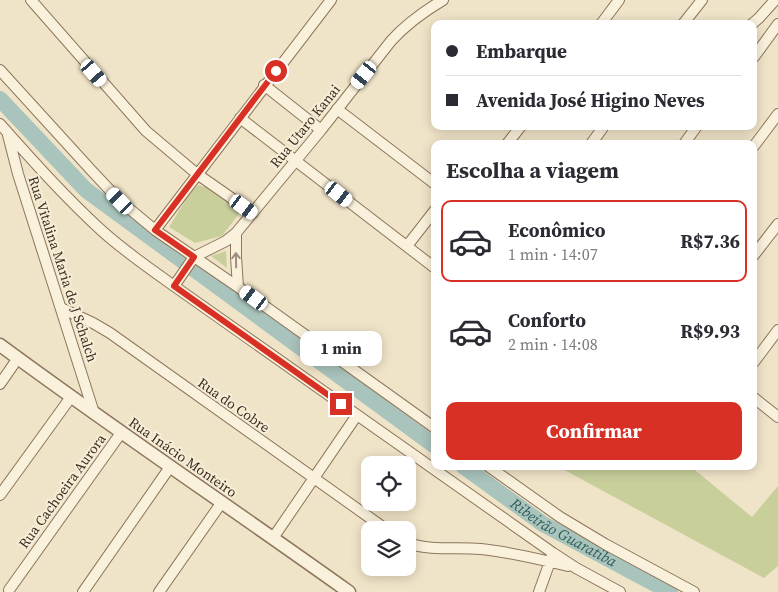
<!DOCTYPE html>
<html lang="pt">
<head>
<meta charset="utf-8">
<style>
  body { margin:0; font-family:"Source Serif 4",serif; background:#f2f2f3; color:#2b2b33; height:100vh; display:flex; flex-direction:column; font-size:19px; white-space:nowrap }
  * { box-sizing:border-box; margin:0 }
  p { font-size:16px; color:#7c7c81 }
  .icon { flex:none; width:28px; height:28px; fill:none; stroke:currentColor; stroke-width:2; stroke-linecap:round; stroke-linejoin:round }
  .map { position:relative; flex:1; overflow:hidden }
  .side { position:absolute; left:431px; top:140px; width:326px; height:330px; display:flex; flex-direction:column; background:#fff; border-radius:10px; box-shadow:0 2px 12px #0003 }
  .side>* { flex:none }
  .guide { position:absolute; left:431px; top:20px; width:326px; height:110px; border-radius:10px; box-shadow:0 2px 12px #0003; display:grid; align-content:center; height:110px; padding:0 15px; background:#fff }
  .buttons { position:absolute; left:361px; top:456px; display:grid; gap:10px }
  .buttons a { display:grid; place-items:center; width:55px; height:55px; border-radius:10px; background:#fff; box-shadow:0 2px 12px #0003; font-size:25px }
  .end { position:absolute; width:22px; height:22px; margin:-11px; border:6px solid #d93025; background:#fff; box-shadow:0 0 0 2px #fff }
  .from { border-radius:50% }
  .bubble { position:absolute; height:35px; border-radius:10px; background:#fff; box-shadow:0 2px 12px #0003; font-size:16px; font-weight:700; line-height:35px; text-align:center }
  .car { position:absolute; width:15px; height:30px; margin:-15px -8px; border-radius:6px; box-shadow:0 0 4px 1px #0007; background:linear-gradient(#fff 24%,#345 0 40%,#fff 0 76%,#345 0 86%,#fff 0) }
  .guide b { display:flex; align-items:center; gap:18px; height:48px; font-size:19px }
  .guide b+b { border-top:1px solid #e1e1e2 }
  .guide i { width:12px; height:12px; background:#2b2b33 }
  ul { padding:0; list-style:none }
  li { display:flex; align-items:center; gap:15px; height:82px; margin:0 10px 8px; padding:0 5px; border:2px solid transparent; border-radius:10px }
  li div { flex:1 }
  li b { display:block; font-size:19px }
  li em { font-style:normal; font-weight:700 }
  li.current { border-color:#d93025 }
  li>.icon { width:45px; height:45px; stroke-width:1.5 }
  h2 { padding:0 15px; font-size:22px; line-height:60px }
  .action { display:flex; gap:10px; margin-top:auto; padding:10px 15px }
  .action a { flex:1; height:58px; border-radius:10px; background:#d93025; color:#fff; font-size:20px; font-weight:700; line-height:58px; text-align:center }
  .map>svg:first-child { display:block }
  .green { fill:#c9cf9b }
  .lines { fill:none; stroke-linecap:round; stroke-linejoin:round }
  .river { stroke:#a9c4bc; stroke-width:16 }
  .minor-casing { stroke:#8d765c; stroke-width:12 }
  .tertiary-casing { stroke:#8d765c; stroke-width:15 }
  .minor { stroke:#faf1dc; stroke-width:10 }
  .tertiary { stroke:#faf1dc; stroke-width:12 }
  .oneway { stroke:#9c907e }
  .route { stroke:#d93025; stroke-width:6 }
  .labels { text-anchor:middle; stroke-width:4; stroke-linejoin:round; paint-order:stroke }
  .street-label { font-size:14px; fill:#3d2e20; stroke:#f7eed8 }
  .water-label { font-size:15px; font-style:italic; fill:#2f5d5a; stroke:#f7eed8 }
</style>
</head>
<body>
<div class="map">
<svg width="778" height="592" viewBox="0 0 778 592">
  <rect width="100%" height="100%" fill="#f0e4c8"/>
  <!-- green -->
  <path class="green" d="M198 185 218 191 241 211 222 236 195 243 169 227 190 193Z
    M226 251 227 268 211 256Z
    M557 466H690L752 517 778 486V566L764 578Z"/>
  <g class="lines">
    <!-- river -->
    <g class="river">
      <path d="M0 99 86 190 435 446"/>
      <path id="s1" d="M463 466 543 524 670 592"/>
    </g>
    <defs>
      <path id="minor" d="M31 0 146 131 197 174 253 213
        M601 24 619 0
        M683 24 702 0
        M752 24 759 18 775 0
        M754 57 778 24
        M0 70 91 170 120 201 155 230 238 287 435 428
        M264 85 321 130
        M337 109 435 184
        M240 118 435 268
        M0 124C32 160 65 197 101 230 124 251 149 268 174 286L553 553 576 568 620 592
        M8 135 18 174 94 413
        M507 144 521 126
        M591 144 604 126
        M684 144 697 126
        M754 146 778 114
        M155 230 331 0
        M236 233V257L238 287
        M407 246 435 210
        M754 255 778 224
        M174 286 194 257 226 241 236 233 321 130 391 41C406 24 423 12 443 0
        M61 308 93 323 110 333 387 530
        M754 362 778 330
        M0 384 18 358
        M754 398 778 417
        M488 466 560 517 605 544 694 592
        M0 495 71 397
        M273 538 357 415
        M408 543C430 551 457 547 481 549 510 552 539 559 568 566
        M9 590 121 433
        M83 592 170 467
        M159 592 222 502
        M539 592 552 556"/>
      <path id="tertiary" d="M0 345C115 430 233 509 349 592"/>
    </defs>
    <!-- minor casing -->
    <use href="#minor" class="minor-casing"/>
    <!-- tertiary casing -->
    <use href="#tertiary" class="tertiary-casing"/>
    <!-- minor -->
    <use href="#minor" class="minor"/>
    <!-- tertiary -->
    <use href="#tertiary" class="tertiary"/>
  </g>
  <!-- one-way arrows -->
  <defs><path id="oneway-shaft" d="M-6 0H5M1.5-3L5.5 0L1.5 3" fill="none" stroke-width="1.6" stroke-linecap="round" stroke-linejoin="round" transform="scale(1.25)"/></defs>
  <use class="oneway" href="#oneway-shaft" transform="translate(236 260) rotate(-91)"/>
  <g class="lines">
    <!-- route -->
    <path class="route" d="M276 71 155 230 194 257 174 286 341 404"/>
  </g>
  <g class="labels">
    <!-- street labels -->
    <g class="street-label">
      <text transform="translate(305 126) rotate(-51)" y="5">Rua Utaro Kanai</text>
      <text transform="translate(63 269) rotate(72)" y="5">Rua Vitalina Maria de J Schalch</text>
      <text transform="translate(234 405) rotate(35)" y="5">Rua do Cobre</text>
      <text transform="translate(183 457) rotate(35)" y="5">Rua Inácio Monteiro</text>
      <text transform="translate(62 491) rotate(-54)" y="5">Rua Cachoeira Aurora</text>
    </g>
    <!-- water labels -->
    <g class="water-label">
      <text dy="5" stroke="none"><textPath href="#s1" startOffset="121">Ribeirão Guaratiba</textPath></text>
    </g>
  </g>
</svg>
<div class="buttons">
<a><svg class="icon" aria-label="locate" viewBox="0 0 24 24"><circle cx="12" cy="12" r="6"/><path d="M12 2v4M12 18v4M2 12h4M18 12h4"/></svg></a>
<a><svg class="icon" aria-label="layers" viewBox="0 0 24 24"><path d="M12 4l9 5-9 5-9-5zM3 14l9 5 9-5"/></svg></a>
</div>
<i class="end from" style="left:276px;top:71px"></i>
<i class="end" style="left:341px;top:404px"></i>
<div class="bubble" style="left:300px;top:331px;width:82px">1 min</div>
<i class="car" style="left:94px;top:73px;rotate:139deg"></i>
<i class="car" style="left:364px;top:75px;rotate:219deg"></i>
<i class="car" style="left:339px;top:194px;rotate:128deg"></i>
<i class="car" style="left:120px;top:201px;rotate:316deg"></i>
<i class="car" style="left:244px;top:207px;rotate:126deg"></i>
<i class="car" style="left:254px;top:298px;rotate:306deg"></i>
<div class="guide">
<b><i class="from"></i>Embarque</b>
<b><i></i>Avenida José Higino Neves</b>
</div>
<section class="side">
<h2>Escolha a viagem</h2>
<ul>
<li class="current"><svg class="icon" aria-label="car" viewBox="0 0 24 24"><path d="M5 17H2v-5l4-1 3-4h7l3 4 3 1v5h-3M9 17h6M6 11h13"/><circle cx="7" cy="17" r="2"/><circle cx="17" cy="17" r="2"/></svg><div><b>Econômico</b><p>1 min · 14:07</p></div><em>R$7.36</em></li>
<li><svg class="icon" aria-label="car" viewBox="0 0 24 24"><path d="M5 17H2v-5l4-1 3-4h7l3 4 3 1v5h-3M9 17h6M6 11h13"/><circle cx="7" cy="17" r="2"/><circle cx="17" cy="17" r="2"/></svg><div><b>Conforto</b><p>2 min · 14:08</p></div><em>R$9.93</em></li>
</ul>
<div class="action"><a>Confirmar</a></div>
</section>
</div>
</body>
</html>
